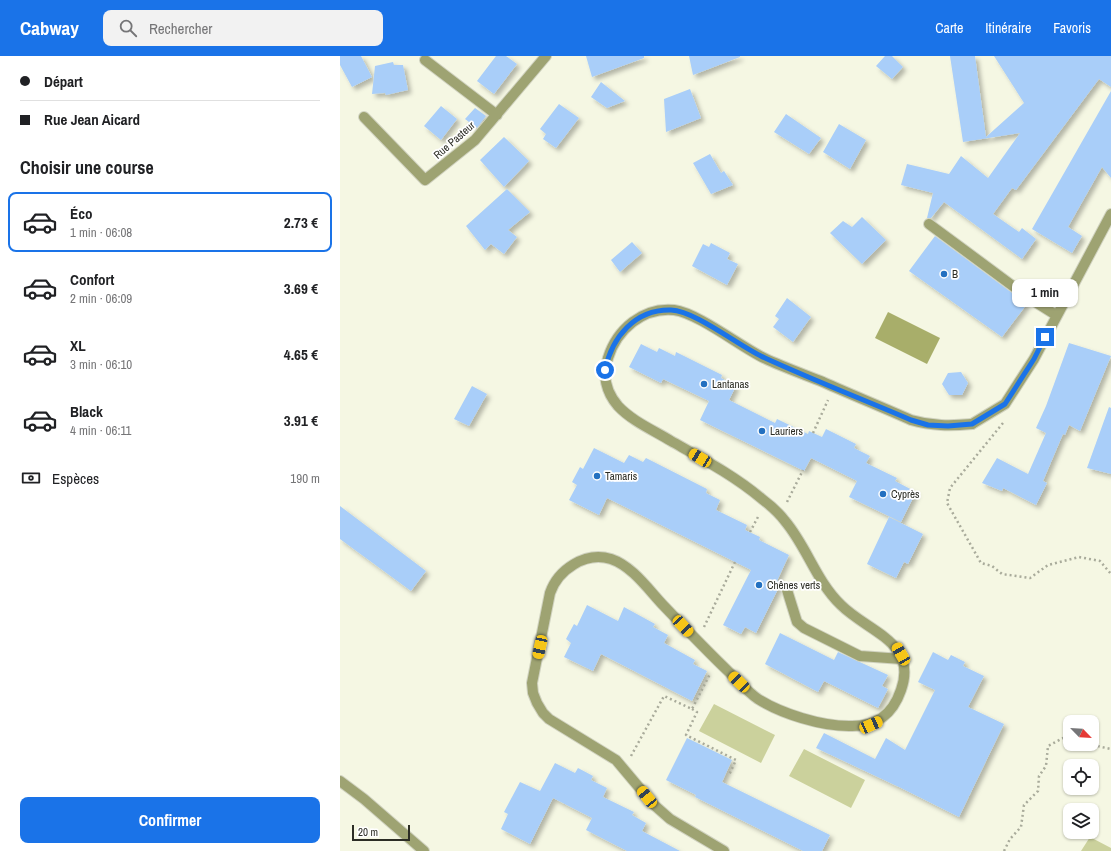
<!DOCTYPE html>
<html lang="fr">
<head>
<meta charset="utf-8">
<style>
  body { margin:0; font-family:"Archivo Narrow",sans-serif; background:#f2f2f2; color:#202124; height:100vh; display:flex; flex-direction:column; font-size:15px; white-space:nowrap }
  * { box-sizing:border-box; margin:0 }
  p { font-size:13px; color:#757577 }
  .icon { flex:none; width:22px; height:22px; fill:none; stroke:currentColor; stroke-width:2; stroke-linecap:round; stroke-linejoin:round }
  .map { position:relative; flex:1; overflow:hidden }
  .panel { display:flex; flex-direction:column; background:#fff; width:340px }
  .panel>* { flex:none }
  .hud { display:grid; align-content:center; height:88px; padding:0 20px; background:#fff }
  .needle { width:26px; rotate:115deg }
  .tools { position:absolute; left:723px; top:659px; display:grid; gap:8px }
  .tools a { display:grid; place-items:center; width:36px; height:36px; border-radius:8px; background:#fff; box-shadow:0 1px 3px #0004; font-size:20px }
  .scale { position:absolute; left:12px; bottom:10px; width:58px; box-sizing:border-box; padding-left:4px; border:2px solid #2c2d25; border-top:0; font-size:11px; line-height:14px; white-space:nowrap; color:#2c2d25; -webkit-text-stroke:3px #fff; paint-order:stroke }
  .end { position:absolute; width:18px; height:18px; margin:-9px; border:5px solid #1a73e8; background:#fff; box-shadow:0 0 0 2px #fff }
  .from { border-radius:50% }
  .bubble { position:absolute; height:28px; border-radius:8px; background:#fff; box-shadow:0 1px 3px #0004; font-size:13px; font-weight:800; line-height:28px; text-align:center }
  .car { position:absolute; width:12px; height:24px; margin:-12px -6px; border-radius:5px; box-shadow:0 0 3px 1px #0007; background:linear-gradient(#f5c518 24%,#345 0 40%,#f5c518 0 76%,#345 0 86%,#f5c518 0) }
  .hud b { display:flex; align-items:center; gap:14px; height:38px; font-size:15px }
  .hud b+b { border-top:1px solid #e0e0e0 }
  .hud i { width:10px; height:10px; background:#202124 }
  ul { padding:0; list-style:none }
  li { display:flex; align-items:center; gap:12px; height:60px; margin:0 8px 6px; padding:0 12px; border:2px solid transparent; border-radius:8px }
  li div { flex:1 }
  li b { display:block; font-size:15px }
  li em { font-style:normal; font-weight:800 }
  li.current { border-color:#1a73e8 }
  li>.icon { width:36px; height:36px; stroke-width:1.5 }
  h2 { padding:0 20px; font-size:18px; line-height:48px }
  .pay { display:flex; align-items:center; gap:10px; height:44px; padding:0 20px; font-size:15px }
  .pay p { margin-inline-start:auto }
  .action { display:flex; gap:8px; margin-top:auto; padding:8px 20px }
  .action a { flex:1; height:46px; border-radius:8px; background:#1a73e8; color:#fff; font-size:16px; font-weight:800; line-height:46px; text-align:center }
  header { display:flex; align-items:center; gap:24px; box-sizing:border-box; height:56px; padding:0 20px; background:#1a73e8; color:#fff }
  header strong { font-size:19px }
  nav { display:flex; gap:22px; margin-inline-start:auto; font-size:14px }
  .search { width:280px; height:36px; background:#f2f2f2; display:flex; align-items:center; gap:10px; box-sizing:border-box; padding:0 14px; border-radius:8px; color:#757577; font-size:15px }
  main { display:flex; flex:1; min-height:0 }
  .map>svg:first-child { display:block }
  .green { fill:#cbd19c }
  .water { fill:#a8ae6a }
  .building { fill:#a9cef9; filter:url(#shadow) }
  .lines { fill:none; stroke-linecap:round; stroke-linejoin:round }
  .lane-casing { stroke:#d1d3c1; stroke-width:12 }
  .street-casing { stroke:#d1d3c1; stroke-width:12 }
  .path { stroke:#a9ab9b; stroke-width:2.5; stroke-dasharray:2 3; stroke-linecap:butt }
  .lane { stroke:#9ea372; stroke-width:10 }
  .street { stroke:#9ea372; stroke-width:10 }
  .route { stroke:#1a73e8; stroke-width:5 }
  .poi-dot { fill:#2370c0; stroke:#fff; stroke-width:1.5 }
  .labels { text-anchor:middle; stroke-width:3.5; stroke-linejoin:round; paint-order:stroke }
  .street-label { font-size:11px; fill:#2c2d25; stroke:#fff }
  .poi-label { font-size:11px; fill:#2c2d25; stroke:#fff; text-anchor:start }
</style>
</head>
<body>
<header>
<strong>Cabway</strong>
<div class="search"><svg class="icon" aria-label="search" viewBox="0 0 24 24"><circle cx="10" cy="10" r="6"/><path d="M15 15l6 6"/></svg>Rechercher</div>
<nav><a>Carte</a><a>Itinéraire</a><a>Favoris</a></nav>
</header>
<main>
<section class="panel">
<div class="hud">
<b><i class="from"></i>Départ</b>
<b><i></i>Rue Jean Aicard</b>
</div>
<h2>Choisir une course</h2>
<ul>
<li class="current"><svg class="icon" aria-label="car" viewBox="0 0 24 24"><path d="M5 17H2v-5l4-1 3-4h7l3 4 3 1v5h-3M9 17h6M6 11h13"/><circle cx="7" cy="17" r="2"/><circle cx="17" cy="17" r="2"/></svg><div><b>Éco</b><p>1 min · 06:08</p></div><em>2.73 €</em></li>
<li><svg class="icon" aria-label="car" viewBox="0 0 24 24"><path d="M5 17H2v-5l4-1 3-4h7l3 4 3 1v5h-3M9 17h6M6 11h13"/><circle cx="7" cy="17" r="2"/><circle cx="17" cy="17" r="2"/></svg><div><b>Confort</b><p>2 min · 06:09</p></div><em>3.69 €</em></li>
<li><svg class="icon" aria-label="car" viewBox="0 0 24 24"><path d="M5 17H2v-5l4-1 3-4h7l3 4 3 1v5h-3M9 17h6M6 11h13"/><circle cx="7" cy="17" r="2"/><circle cx="17" cy="17" r="2"/></svg><div><b>XL</b><p>3 min · 06:10</p></div><em>4.65 €</em></li>
<li><svg class="icon" aria-label="car" viewBox="0 0 24 24"><path d="M5 17H2v-5l4-1 3-4h7l3 4 3 1v5h-3M9 17h6M6 11h13"/><circle cx="7" cy="17" r="2"/><circle cx="17" cy="17" r="2"/></svg><div><b>Black</b><p>4 min · 06:11</p></div><em>3.91 €</em></li>
</ul>
<div class="pay"><svg class="icon" aria-label="cash" viewBox="0 0 24 24"><path d="M3 7h18v10H3z"/><circle cx="12" cy="12" r="2"/></svg>Espèces<p>190 m</p></div>
<div class="action"><a>Confirmer</a></div>
</section>
<div class="map">
<svg width="771" height="795" viewBox="0 0 771 795">
  <defs>
    <filter id="shadow"><feDropShadow dx="3.5" dy="3.5" stdDeviation="2" flood-color="#0004"/></filter>
  </defs>
  <rect width="100%" height="100%" fill="#f5f7e3"/>
  <!-- green -->
  <path class="green" d="M374 648 435 679 421 707 359 675Z
    M464 693 525 724 511 752 449 720Z
    M750 781 771 792V795H741Z"/>
  <!-- water -->
  <path class="water" d="M548 256 600 282 587 308 535 282Z"/>
  <!-- building -->
  <path class="building" d="M0 0H21L32 21 12 31 0 9Z
    M156 0H166L177 8 154 38 137 25Z
    M246 0H304V2L252 21Z
    M349 0H400V1L353 19Z
    M545 0H552L563 11 552 23 536 10Z
    M610 0H635L646 81 684 47 654 0H771V31L759 23 676 134 672 132 653 158 679 176 682 172 696 183 682 203 604 146 591 162H587L593 137 561 129 567 108 609 118 621 100 648 122 680 77 623 86Z
    M53 6 54 9H63L68 34 46 39 45 37 32 38 35 10Z
    M261 26 285 45 267 52 251 41Z
    M350 33 361 62 326 76 324 43Z
    M771 35V122L762 111 728 171 742 180 732 197 692 173Z
    M219 48 239 62 216 92 203 83 206 78 200 73Z
    M101 50 117 63 101 84 84 70Z
    M135 52 146 60 137 72 125 63Z
    M446 58 481 82 469 98 434 76Z
    M499 68 526 84 510 113 483 96Z
    M164 81 189 105 164 131 140 104Z
    M370 98 381 117 384 115 393 129 371 138 353 107Z
    M167 133 190 156 168 174 177 181 164 198 151 188 145 194 126 170Z
    M522 161 546 184 522 208 490 177 503 165 512 171Z
    M595 180 687 248 662 281 569 215Z
    M292 186 302 197 280 216 271 204Z
    M371 187 390 197 387 203 398 208 387 229 352 210 363 188 369 191Z
    M447 242 471 261 453 286 433 271 439 263 435 260Z
    M729 287 771 300 740 375 729 369 725 379 723 378 703 425 707 427 696 449 663 432 662 435 642 427 657 402 688 418 706 377 696 372 706 350Z
    M301 288 317 296 319 292 335 300 336 296 382 319 381 322 396 330 389 344 435 367 437 363 468 378 469 375 482 381 486 373 516 388 514 392 530 400 526 407 557 422 555 425 576 436 561 466 509 441 517 425 471 402 464 415 360 364 369 345 323 323 321 327 289 311Z
    M621 316 628 327 622 339H609L602 328 608 317Z
    M132 330 147 338 129 370 114 363Z
    M769 351 771 352V418L747 412Z
    M254 392 284 407 289 399 303 406 306 402 367 433 366 437 380 444 376 454 407 469 405 474 420 481 419 484 449 499 437 525 441 527 416 577 405 571 401 578 383 569 411 514 267 442 259 459 229 444 237 429 232 426 240 411 243 413Z
    M0 450 86 515 71 535 0 483Z
    M549 461 583 478 568 508 564 506 556 522 527 508Z
    M247 549 278 565 284 551 315 568 313 571 328 579 324 587 355 604 353 608 367 615 352 645 261 598 253 615 224 601 231 587 226 583 234 568 237 570Z
    M440 577 494 604 498 596 548 619 542 630 548 633 538 652 484 625 478 636 425 608Z
    M593 596 608 604 611 599 625 606 623 610 644 620 628 651 664 668 619 761 561 732 476 692 484 677 535 703 546 682 565 694 595 634 578 626Z
    M347 682 392 704 382 726 490 779 482 795H463L355 741 356 739 326 724Z
    M215 707 235 717 238 712 253 720 251 724 267 732 263 741 294 756 292 759 306 767 302 775 340 795H287L246 774 252 762 213 742 190 788 161 773 168 758 164 756 180 726 200 735Z"/>
  <g class="lines">
    <defs>
      <path id="lane" d="M589 168 689 242 716 259
        M447 534 457 566 464 572 520 600 562 603
        M384 795 330 763 313 748 276 704 209 663 203 657 197 647 193 637 192 627 210 537C218 514 245 495 271 503 292 510 308 533 323 549 345 572 367 595 390 617 399 626 408 636 418 643 442 658 481 670 509 670 535 671 552 660 561 634 578 586 528 576 501 549 476 525 467 491 445 465 439 457 430 449 422 443 395 420 361 402 331 385 313 374 292 365 278 350 266 336 262 319 268 302 277 273 303 251 334 254 358 257 401 291 424 302 443 311 463 318 483 326 512 339 542 351 571 364 592 370 610 370 632 368"/>
      <path id="street" d="M85 4 157 59
        M24 61 85 124 135 84 206 0
        M632 368 665 348 694 303 771 158
        M0 725 24 743 84 795"/>
    </defs>
    <!-- lane casing -->
    <use href="#lane" class="lane-casing"/>
    <!-- street casing -->
    <use href="#street" class="street-casing"/>
    <!-- path -->
    <path class="path" d="M663 367 610 432 607 447 641 507 652 510 662 518 690 522 708 509 739 501 760 505 771 518
      M473 377 488 344
      M447 446 463 414
      M410 476 419 459
      M364 571 395 506
      M352 653 357 656 346 679 396 704 389 719
      M748 688 771 693
      M291 700 324 640 352 653 370 618
      M664 795 670 783 681 771 684 749 698 735 699 720 706 710 708 690 727 680 730 681"/>
    <!-- lane -->
    <use href="#lane" class="lane"/>
    <!-- street -->
    <use href="#street" class="street"/>
  </g>
  <g class="lines">
    <!-- route -->
    <path class="route" d="M265 314C272 281 295 253 331 254 356 255 400 291 425 302 473 324 522 343 571 364L588 369 608 370 632 368 665 348 694 303 705 281"/>
  </g>
  <!-- markers -->
  <g class="poi-dot">
    <circle cx="604" cy="218" r="4"/>
    <circle cx="364" cy="328" r="4"/>
    <circle cx="422" cy="375" r="4"/>
    <circle cx="257" cy="420" r="4"/>
    <circle cx="543" cy="438" r="4"/>
    <circle cx="419" cy="529" r="4"/>
  </g>
  <g class="labels">
    <!-- street labels -->
    <g class="street-label">
      <text transform="translate(114 84) rotate(-41)" y="4">Rue Pasteur</text>
    </g>
    <!-- poi labels -->
    <g class="poi-label">
      <text x="612" y="222">B</text>
      <text x="372" y="332">Lantanas</text>
      <text x="430" y="379">Lauriers</text>
      <text x="265" y="424">Tamaris</text>
      <text x="551" y="442">Cyprès</text>
      <text x="427" y="533">Chênes verts</text>
    </g>
  </g>
</svg>
<div class="tools">
<a><svg class="needle" viewBox="-14 -14 28 28"><path d="M0-13l5 13h-10z" fill="#e53935"/><path d="M0 13l5-13h-10z" fill="#757577"/></svg></a>
<a><svg class="icon" aria-label="locate" viewBox="0 0 24 24"><circle cx="12" cy="12" r="6"/><path d="M12 2v4M12 18v4M2 12h4M18 12h4"/></svg></a>
<a><svg class="icon" aria-label="layers" viewBox="0 0 24 24"><path d="M12 4l9 5-9 5-9-5zM3 14l9 5 9-5"/></svg></a>
</div>
<div class="scale">20 m</div>
<i class="end from" style="left:265px;top:314px"></i>
<i class="end" style="left:705px;top:281px"></i>
<div class="bubble" style="left:672px;top:223px;width:66px">1 min</div>
<i class="car" style="left:360px;top:402px;rotate:301deg"></i>
<i class="car" style="left:343px;top:570px;rotate:137deg"></i>
<i class="car" style="left:200px;top:591px;rotate:192deg"></i>
<i class="car" style="left:561px;top:598px;rotate:330deg"></i>
<i class="car" style="left:399px;top:626px;rotate:314deg"></i>
<i class="car" style="left:531px;top:669px;rotate:66deg"></i>
<i class="car" style="left:307px;top:741px;rotate:321deg"></i>
</div>
</main>
</body>
</html>
